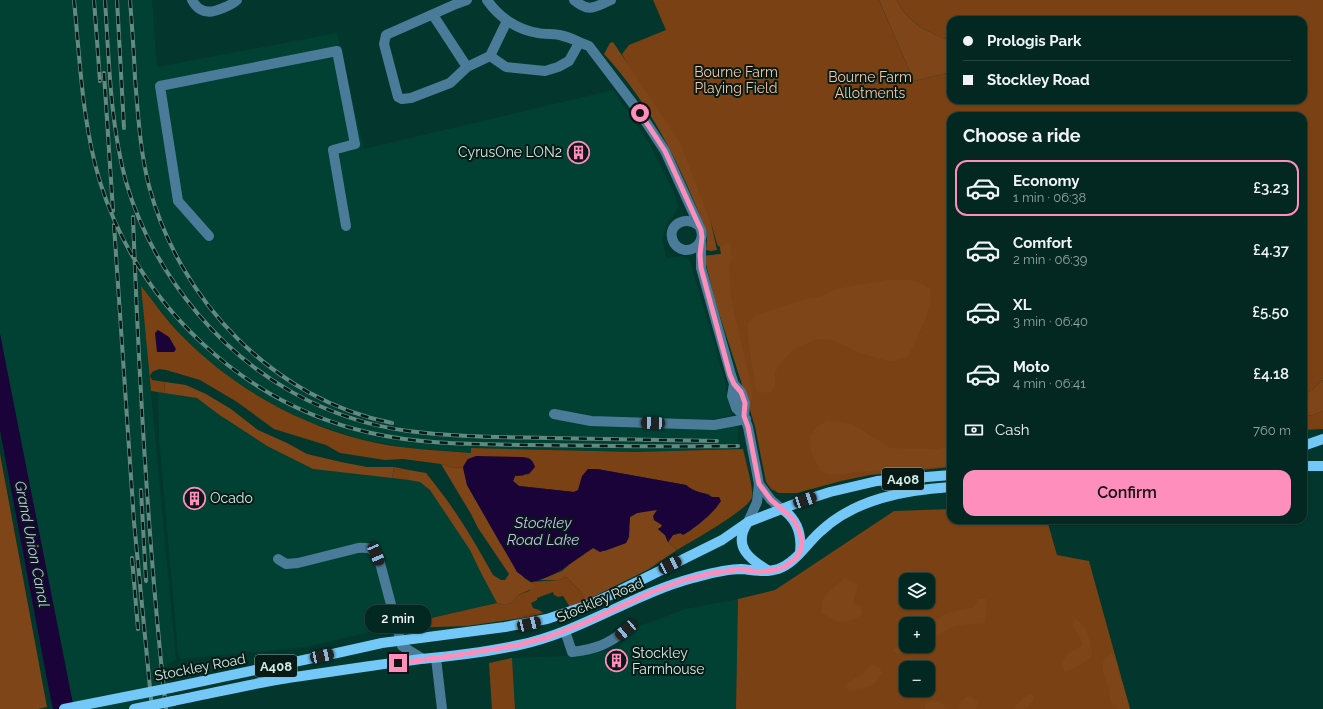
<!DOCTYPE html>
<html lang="en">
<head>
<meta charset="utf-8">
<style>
  body { margin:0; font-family:Raleway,sans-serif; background:#10342e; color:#f1f3f6; height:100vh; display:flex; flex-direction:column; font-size:15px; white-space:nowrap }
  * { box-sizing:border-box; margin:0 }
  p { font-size:13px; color:#96a6a5 }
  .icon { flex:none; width:22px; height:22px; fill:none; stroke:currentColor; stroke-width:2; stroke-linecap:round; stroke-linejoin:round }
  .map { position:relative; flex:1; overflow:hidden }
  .drawer { position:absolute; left:947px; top:112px; width:360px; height:412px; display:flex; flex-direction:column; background:#022821; border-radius:12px; box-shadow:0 1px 3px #0004,0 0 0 1px #23443f }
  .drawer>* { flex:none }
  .top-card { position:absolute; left:947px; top:16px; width:360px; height:88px; border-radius:12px; box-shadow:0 1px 3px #0004,0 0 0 1px #23443f; display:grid; align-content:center; height:88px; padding:0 16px; background:#022821 }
  .buttons { position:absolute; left:899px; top:573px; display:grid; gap:8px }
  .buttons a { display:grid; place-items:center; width:36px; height:36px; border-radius:8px; background:#022821; box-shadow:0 1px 3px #0004,0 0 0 1px #23443f; font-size:20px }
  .end { position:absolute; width:18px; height:18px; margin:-9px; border:5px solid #fe8ebc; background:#111; box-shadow:0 0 0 2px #111 }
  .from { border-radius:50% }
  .bubble { position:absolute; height:28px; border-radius:12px; background:#022821; box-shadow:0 1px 3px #0004,0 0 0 1px #23443f; font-size:13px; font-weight:600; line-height:28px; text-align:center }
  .car { position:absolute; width:12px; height:24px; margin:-12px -6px; border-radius:5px; box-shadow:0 0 3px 1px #0007; background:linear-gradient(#222 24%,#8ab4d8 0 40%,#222 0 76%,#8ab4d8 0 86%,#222 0) }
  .top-card b { display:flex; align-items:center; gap:14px; height:38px; font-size:15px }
  .top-card b+b { border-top:1px solid #23443f }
  .top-card i { width:10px; height:10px; background:#f1f3f6 }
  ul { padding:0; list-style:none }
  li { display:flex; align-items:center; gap:12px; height:56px; margin:0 8px 6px; padding:0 8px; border:2px solid transparent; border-radius:12px }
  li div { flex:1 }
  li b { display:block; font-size:15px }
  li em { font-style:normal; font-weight:600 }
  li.current { border-color:#fe8ebc }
  li>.icon { width:36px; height:36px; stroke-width:1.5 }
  h2 { padding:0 16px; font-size:18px; line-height:48px }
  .pay { display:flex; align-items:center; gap:10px; height:44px; padding:0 16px; font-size:15px }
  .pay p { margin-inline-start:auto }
  .button { display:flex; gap:8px; margin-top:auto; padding:8px 16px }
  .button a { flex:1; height:46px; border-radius:12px; background:#fe8ebc; color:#111; font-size:16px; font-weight:600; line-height:46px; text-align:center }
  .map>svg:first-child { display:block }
  .built { fill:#004134 }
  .green { fill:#794114; fill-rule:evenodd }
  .forest { fill:#7d4518 }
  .water { fill:#1a0339 }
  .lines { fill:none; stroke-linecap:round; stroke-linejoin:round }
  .minor { stroke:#4a7c99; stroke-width:10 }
  .major { stroke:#74c8f8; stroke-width:10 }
  .rail-casing { stroke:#638a81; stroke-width:4 }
  .rail { stroke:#071a15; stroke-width:2.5; stroke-dasharray:8; stroke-linecap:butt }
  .major-bridge { stroke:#74c8f8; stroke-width:10 }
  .route { stroke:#fe8ebc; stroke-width:5 }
  .labels { text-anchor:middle; stroke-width:4; stroke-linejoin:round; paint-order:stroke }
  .shield { fill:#071a15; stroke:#95aca5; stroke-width:1 }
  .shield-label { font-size:13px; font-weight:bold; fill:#d2ebe3 }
  .park-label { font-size:14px; fill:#f9c5a2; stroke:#071a15 }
  .poi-label { font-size:14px; fill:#d2ebe3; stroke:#071a15; text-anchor:start }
  .street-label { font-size:14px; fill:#d2ebe3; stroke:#071a15 }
  .water-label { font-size:15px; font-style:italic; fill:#c8bcf2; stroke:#071a15 }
</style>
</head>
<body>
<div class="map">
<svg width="1323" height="709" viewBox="0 0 1323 709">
  <rect width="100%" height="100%" fill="#03362c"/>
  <!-- built -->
  <path class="built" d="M0 0H152L157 67 337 33 364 149 613 90 649 143 675 195 678 206 676 212 667 224 662 238 666 258 682 256 687 258 690 262 724 378 729 405 732 415 713 419 715 428 735 424 738 430V449L635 452 472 448V453L409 448 363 440 309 422 274 405 236 382 202 355 180 334 141 286 176 660 165 666 174 709H74L0 334Z
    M158 391 197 398 218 414 267 446 313 469 420 479 431 484 458 522 481 573 497 603 306 647 180 659 178 652 159 439Z
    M738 599 736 709H515L512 658 565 656 617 650 624 640 640 625 651 622 685 609Z"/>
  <!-- green -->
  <path class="green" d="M653 0H879L914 81 951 72V100H1303V20H951V41C927 31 909 25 897 0H1323V380L1313 389 1303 396V116H951V467L870 475 841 481 797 493H779L771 489 766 482 755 427 704 256 721 254 720 246 719 247 717 244 711 223 622 54 629 45 666 30Z
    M141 286C154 302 166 320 181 335 231 386 294 422 363 440 398 449 435 450 471 453V448L635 452 743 449C745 459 754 489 752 497 750 509 690 542 677 550L668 542 673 535 690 531 717 507 712 497 708 494 692 491 686 485 597 469H588L578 490 574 492 519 486 513 481 515 476H523L533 462 529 458 522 457 468 459 463 467 454 468 441 464 403 459 385 460 340 453 326 445 274 429 237 402 200 380 166 370 159 369 152 372 150 376 152 380 165 382 164 393 151 391Z
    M1323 411V429L1303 430V416L1313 415Z
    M394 467 409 470V480L392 478Z
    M951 509V520H1047L1057 555 1089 561 1130 709H736L738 599 775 590 894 511ZM906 580H928V602H906ZM906 624H928V646H906ZM906 668H928V690H906Z
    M566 577 581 592 585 601 570 607 563 596 558 597 554 595 553 592 537 598V600L531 603 533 608 539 610 543 613 529 617 467 626 408 628 405 624 497 603 506 605 514 601 518 595 529 591 534 584 531 582 559 580Z
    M512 658 515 709H492L489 663Z"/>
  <!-- forest -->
  <path class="forest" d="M879 0H897C909 25 927 31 951 41V72L914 81Z
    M613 42 680 142 711 223 717 250 711 251 706 250 707 240V233C681 167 652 106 604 54L610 43Z
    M730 243 732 258 729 267 731 298 748 371 753 397 751 401 748 403 715 301 704 256 721 254 720 246Z
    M886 280C904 280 915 277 930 289L931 301 924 323 910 353 906 357 894 361H887L860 353 832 340 817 339 793 350 781 363 775 373V387L771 392 761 393 756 391 748 340V323L756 315 805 299 821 296 835 289Z
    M1323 380V411L1313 415 1303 416V396L1313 389Z
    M165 382 186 385 206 394 231 409 258 430 287 443 307 454 341 462 367 467H394L392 478 313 469 267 446 218 414 197 398 164 393Z
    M827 420 852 424 891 448 937 449 951 445V466L857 472 832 475 820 471 811 452 810 435 817 427Z
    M0 454 47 707 38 709H0Z
    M441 464 454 468 463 467 467 485 500 543 524 578 534 584V588L518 595 514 601 506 605 497 603 481 573 470 550 430 490 420 482 409 480V470L426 473C454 507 472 537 493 575L501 580H505L509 574 478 528 471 514Z
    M651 510H657L654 520 662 525V527L658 529 665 535 668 542 677 550 649 569 585 601 581 592 566 577 559 580H539L562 571 573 561 593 548 605 551 626 543 630 517 637 513Z
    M844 578 858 585 853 603 860 606 863 613C858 619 844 624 836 621 831 620 826 615 822 613V600L828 592Z
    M978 599H987L985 623C977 625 970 623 962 625 948 627 938 634 928 643V626L946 613 974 607Z
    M1075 618 1085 627 1090 641 1092 655C1084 664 1075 668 1065 672L1061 666C1062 655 1074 651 1082 645L1079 635 1072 627Z
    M906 642V646H925L914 656 910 652H903L899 654 893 651 900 644Z
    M1112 652 1118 666 1120 678 1122 681 1130 709H1117L1110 700 1109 690 1103 673V661Z
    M871 664 879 667 882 672C875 688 863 690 848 690L846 684 865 672Z
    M1032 693 1035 698 1026 709H1013L1024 697Z
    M970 695 978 702 976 709H959L960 701Z
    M932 701H938L948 709H925V704Z"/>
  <!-- water -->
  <path class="water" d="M158 330 169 337 176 349 174 352H157L155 333Z
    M0 334 74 709H53L49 690 0 430Z
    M476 456 522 457C529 458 533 460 535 467L529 474 515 476 513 481 519 486 574 492 578 490 582 476 588 469H597L686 485C695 493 705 492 712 497H719L721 501C712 515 696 527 683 535L680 533 673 535 668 542 665 535 658 529 661 527 662 525 654 520 653 516 657 510 637 513 630 517 629 537 626 543 600 552 593 548C572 562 556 577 531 582L517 572 467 485 463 467 468 459Z"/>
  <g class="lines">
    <!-- minor -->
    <path class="minor" d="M192 0C199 13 210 14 223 8 228 6 233 4 237 0
      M467 0 456 4 386 35 384 44 398 97 402 99 411 98 450 83 467 67 490 56 507 21
      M487 0C499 17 517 30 538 33 546 35 555 33 563 36 572 38 580 43 589 46L640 113 665 151 701 230C706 247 684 258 674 243 665 227 684 214 698 225
      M574 0C590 13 594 7 611 0
      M433 15 467 67
      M490 56 506 67 545 71 558 67 569 61 579 43
      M209 236 178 201 160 86 337 51 355 144 333 150 346 226
      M701 242V268L731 375 734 384 741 392 745 403 744 416
      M734 384 732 396 736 408 744 416 748 427 759 484 757 502 748 522
      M554 414 591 421 714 425 746 419
      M759 484 771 500 782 509
      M278 559 286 564 298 563 358 548C372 547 375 550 380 563L402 646 423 659
      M565 631 572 652C596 649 607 645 626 630
      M436 658 442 709"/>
    <!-- major -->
    <path class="major" d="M1303 446 1323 439
      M1303 466H1323
      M782 509C797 519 802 534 800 552
      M748 522C732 546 749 559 769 571
      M170 688 337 653 382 643 505 627 547 619 586 606 615 593 722 540 748 522 805 500 830 492 877 481 951 475
      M173 701C209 694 246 685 282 679 329 672 375 665 421 659 454 656 487 652 519 645 581 632 633 594 693 578 708 574 725 569 741 569 754 570 765 573 778 569 796 563 807 543 821 531 855 499 905 490 951 487"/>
    <defs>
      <path id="rail" d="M74 0C80 60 82 123 100 182 139 306 243 404 371 433 423 445 477 444 531 445 600 446 669 447 738 446
        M94 0 100 81
        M105 0C109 61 110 123 126 182 140 230 166 276 198 314 252 378 326 420 408 431 454 437 501 437 547 438 603 439 660 440 717 441
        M117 0 124 128
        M130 0C132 26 134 52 135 78 138 114 140 151 149 186 179 300 274 400 392 423
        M104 73 113 211
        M133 217C139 382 148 546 166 709
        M114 225 134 522 152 709
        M141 490 146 581
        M132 558 138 629"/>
    </defs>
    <!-- rail casing -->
    <use href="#rail" class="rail-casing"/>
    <!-- rail -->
    <use href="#rail" class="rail"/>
    <!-- major-bridge -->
    <path class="major-bridge" d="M64 709 170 688
      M134 709 173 701"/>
  </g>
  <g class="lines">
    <!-- route -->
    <path class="route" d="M398 663 452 656 519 645 532 641 546 638 589 621 652 592 684 580 713 573 741 569 758 572 775 570 784 567 796 558 800 552 802 541 799 530 795 522 790 516 771 500 759 484 748 427 744 416 745 403 741 392 734 384 730 375 701 268 700 255 702 237 701 230 665 151 640 113"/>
  </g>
  <!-- icons -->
  <defs>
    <symbol id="building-ring" viewBox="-11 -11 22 22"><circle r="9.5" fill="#071a15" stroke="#fe8ebc" stroke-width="1.5"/><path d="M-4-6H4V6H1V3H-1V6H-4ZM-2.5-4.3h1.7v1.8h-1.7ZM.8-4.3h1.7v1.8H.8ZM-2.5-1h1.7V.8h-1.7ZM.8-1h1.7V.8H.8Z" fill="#fe8ebc"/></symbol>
  </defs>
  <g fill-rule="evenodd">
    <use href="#building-ring" x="566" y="140" width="25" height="25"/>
    <use href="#building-ring" x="182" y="486" width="25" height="25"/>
    <use href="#building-ring" x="604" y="648" width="25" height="25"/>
  </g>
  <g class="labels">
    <!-- shield labels -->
    <g class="shield">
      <rect x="882" y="468" width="42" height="22" rx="3"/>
      <rect x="255" y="655" width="42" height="22" rx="3"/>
    </g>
    <g class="shield-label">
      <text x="903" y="484">A408</text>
      <text x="276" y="671">A408</text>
    </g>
    <!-- park labels -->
    <g class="park-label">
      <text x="736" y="77">Bourne Farm<tspan x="736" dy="16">Playing Field</tspan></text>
      <text x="870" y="82">Bourne Farm<tspan x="870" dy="16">Allotments</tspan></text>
    </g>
    <!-- poi labels -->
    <g class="poi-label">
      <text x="562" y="157" text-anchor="end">CyrusOne LON2</text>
      <text x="210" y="503">Ocado</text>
      <text x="632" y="658">Stockley<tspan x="632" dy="16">Farmhouse</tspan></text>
    </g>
    <!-- street labels -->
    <g class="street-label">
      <text transform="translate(600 600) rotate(-23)" y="5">Stockley Road</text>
      <text transform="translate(200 667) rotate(-11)" y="5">Stockley Road</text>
    </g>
    <!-- water labels -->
    <g class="water-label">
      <text x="543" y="528">Stockley<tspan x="543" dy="17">Road Lake</tspan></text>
      <text transform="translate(32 544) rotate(79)" y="5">Grand Union Canal</text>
    </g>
  </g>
</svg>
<div class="buttons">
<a><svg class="icon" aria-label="layers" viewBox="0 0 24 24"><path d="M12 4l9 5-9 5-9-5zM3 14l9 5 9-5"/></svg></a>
<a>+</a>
<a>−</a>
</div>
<i class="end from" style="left:640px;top:113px"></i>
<i class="end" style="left:398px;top:663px"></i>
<div class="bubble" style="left:365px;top:605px;width:66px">2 min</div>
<i class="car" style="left:653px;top:423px;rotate:272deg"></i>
<i class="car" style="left:805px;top:500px;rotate:71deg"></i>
<i class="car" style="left:376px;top:554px;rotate:157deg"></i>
<i class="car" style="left:670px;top:565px;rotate:63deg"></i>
<i class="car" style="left:529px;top:624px;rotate:76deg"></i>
<i class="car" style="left:626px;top:630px;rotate:230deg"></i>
<i class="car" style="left:322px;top:656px;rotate:78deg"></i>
<div class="top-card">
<b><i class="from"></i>Prologis Park</b>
<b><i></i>Stockley Road</b>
</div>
<section class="drawer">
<h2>Choose a ride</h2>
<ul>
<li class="current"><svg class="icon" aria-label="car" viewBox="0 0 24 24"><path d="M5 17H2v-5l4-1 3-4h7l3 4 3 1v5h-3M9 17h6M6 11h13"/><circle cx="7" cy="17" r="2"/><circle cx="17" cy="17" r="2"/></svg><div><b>Economy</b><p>1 min · 06:38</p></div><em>£3.23</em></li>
<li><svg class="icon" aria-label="car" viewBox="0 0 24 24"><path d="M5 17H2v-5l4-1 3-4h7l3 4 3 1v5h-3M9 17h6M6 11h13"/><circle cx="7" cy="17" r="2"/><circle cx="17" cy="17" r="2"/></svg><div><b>Comfort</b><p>2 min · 06:39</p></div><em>£4.37</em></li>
<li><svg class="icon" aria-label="car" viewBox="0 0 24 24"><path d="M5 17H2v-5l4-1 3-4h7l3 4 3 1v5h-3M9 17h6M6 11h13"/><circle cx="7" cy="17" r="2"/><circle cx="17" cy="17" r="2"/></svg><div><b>XL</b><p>3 min · 06:40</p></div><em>£5.50</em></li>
<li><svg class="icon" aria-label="car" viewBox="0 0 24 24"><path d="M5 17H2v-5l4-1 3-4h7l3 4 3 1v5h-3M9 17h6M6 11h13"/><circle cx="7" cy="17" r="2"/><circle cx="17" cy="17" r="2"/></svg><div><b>Moto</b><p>4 min · 06:41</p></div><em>£4.18</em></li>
</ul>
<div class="pay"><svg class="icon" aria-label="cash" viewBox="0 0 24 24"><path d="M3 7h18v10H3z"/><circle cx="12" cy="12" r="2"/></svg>Cash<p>760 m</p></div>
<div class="button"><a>Confirm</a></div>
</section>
</div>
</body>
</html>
